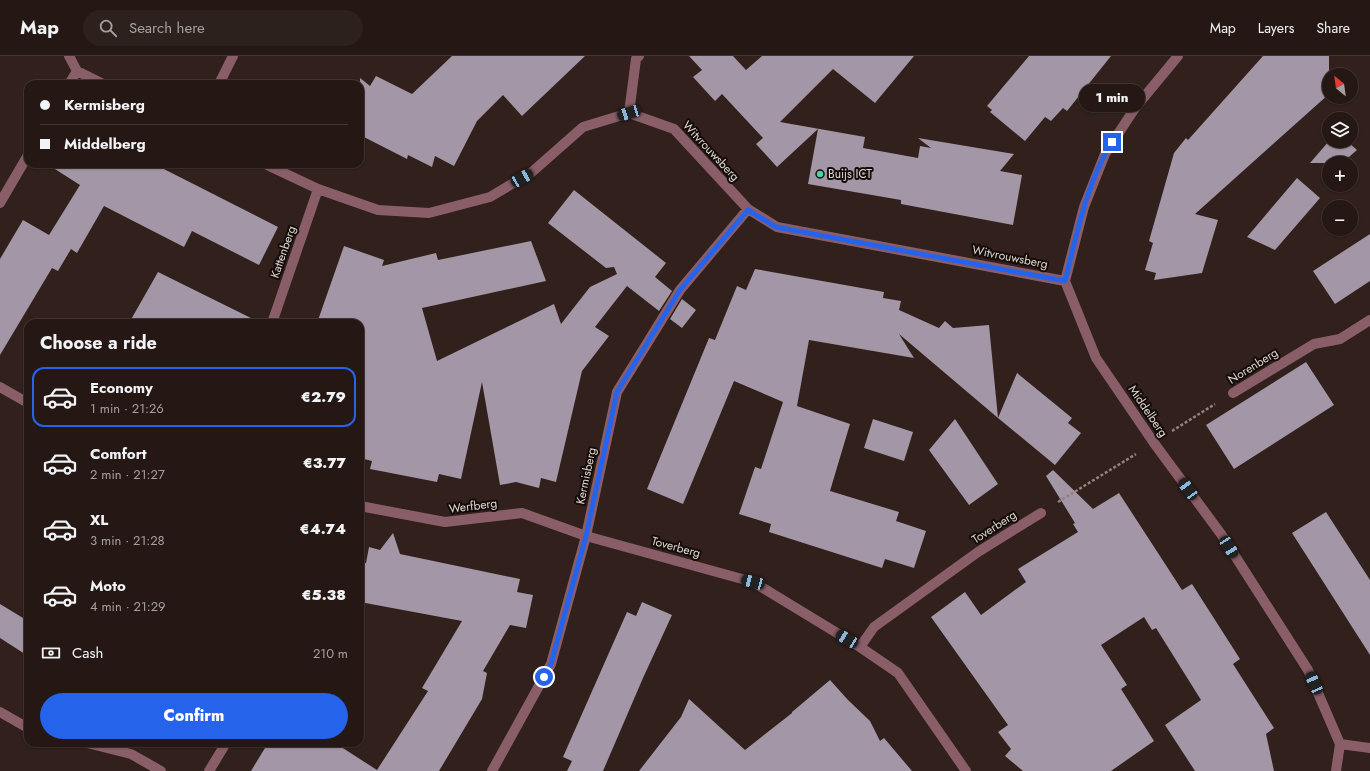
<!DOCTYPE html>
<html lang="en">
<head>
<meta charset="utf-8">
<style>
  body { margin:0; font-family:Jost,sans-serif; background:#2d211d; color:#f1f3f6; height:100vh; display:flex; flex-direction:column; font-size:15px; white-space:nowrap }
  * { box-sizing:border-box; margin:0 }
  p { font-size:13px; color:#a3a0a0 }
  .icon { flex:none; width:22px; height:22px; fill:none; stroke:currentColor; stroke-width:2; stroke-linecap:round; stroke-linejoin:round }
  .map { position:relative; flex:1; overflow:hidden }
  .side { position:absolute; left:24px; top:263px; width:340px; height:428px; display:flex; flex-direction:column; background:#251814; border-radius:12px; box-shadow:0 1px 3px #0004,0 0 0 1px #423734 }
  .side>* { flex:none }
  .banner { position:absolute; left:24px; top:24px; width:340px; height:88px; border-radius:12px; box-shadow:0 1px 3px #0004,0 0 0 1px #423734; display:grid; align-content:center; height:88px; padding:0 16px; background:#251814 }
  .needle { width:26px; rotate:331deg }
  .tools { position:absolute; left:1322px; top:12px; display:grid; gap:8px }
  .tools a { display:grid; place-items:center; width:36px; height:36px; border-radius:50%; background:#251814; box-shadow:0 1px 3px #0004,0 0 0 1px #423734; font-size:20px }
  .end { position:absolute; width:18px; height:18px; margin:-9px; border:5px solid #2563eb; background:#fff; box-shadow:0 0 0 2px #fff }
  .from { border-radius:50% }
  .bubble { position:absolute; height:28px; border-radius:14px; background:#251814; box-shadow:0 1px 3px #0004,0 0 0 1px #423734; font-size:13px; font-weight:800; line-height:28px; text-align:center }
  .car { position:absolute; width:12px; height:24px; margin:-12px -6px; border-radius:5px; box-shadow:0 0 3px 1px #0007; background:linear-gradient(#222 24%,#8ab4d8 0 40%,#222 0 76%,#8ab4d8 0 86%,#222 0) }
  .banner b { display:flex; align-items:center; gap:14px; height:38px; font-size:15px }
  .banner b+b { border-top:1px solid #423734 }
  .banner i { width:10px; height:10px; background:#f1f3f6 }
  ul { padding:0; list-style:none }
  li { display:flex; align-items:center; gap:12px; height:60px; margin:0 8px 6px; padding:0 8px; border:2px solid transparent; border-radius:12px }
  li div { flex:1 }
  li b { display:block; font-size:15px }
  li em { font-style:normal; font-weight:800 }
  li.active { border-color:#2563eb }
  li>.icon { width:36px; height:36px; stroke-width:1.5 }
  h2 { padding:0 16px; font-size:18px; line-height:48px }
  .pay { display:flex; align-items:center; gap:10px; height:44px; padding:0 16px; font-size:15px }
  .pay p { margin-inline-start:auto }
  .cta { display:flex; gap:8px; margin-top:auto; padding:8px 16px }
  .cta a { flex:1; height:46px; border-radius:24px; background:#2563eb; color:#fff; font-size:16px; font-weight:800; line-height:46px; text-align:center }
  header { display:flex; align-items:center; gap:24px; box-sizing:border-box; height:56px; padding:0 20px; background:#251814; border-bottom:1px solid #423734 }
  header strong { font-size:19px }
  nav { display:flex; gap:22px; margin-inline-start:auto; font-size:14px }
  .search { width:280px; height:36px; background:#2d211d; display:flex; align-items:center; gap:10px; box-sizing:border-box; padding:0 14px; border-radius:22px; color:#a3a0a0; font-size:15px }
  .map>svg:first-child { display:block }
  .building { fill:#a396a6 }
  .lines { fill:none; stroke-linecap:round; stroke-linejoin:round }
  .path { stroke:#91837e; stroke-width:2.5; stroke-dasharray:3 2; stroke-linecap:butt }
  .minor { stroke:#8a5e69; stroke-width:10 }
  .route { stroke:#2563eb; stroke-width:5 }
  .poi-dot { fill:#45d49f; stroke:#130c09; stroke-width:1.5 }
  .labels { text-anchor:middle; stroke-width:4; stroke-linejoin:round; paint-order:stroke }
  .street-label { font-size:12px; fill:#e0d5d0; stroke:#130c09 }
  .poi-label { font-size:12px; fill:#e0d5d0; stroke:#130c09; text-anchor:start }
</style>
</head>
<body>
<header>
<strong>Map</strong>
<div class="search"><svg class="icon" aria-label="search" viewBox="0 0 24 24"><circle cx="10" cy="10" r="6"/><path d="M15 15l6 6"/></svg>Search here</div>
<nav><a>Map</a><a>Layers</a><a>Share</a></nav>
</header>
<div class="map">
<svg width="1370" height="715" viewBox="0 0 1370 715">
  <rect width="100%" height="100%" fill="#31201b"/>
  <!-- building -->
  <path class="building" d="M452 0H585L522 60 503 39 477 65 454 110 435 100 432 111 408 99 407 103 360 79V22L370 30 376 20 412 38Z
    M689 0H733L746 14 762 0H914L875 47 833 13 780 66 865 81 863 92 918 102 920 90 931 92 918 82 1014 98 1000 115 1022 119 1013 169 901 148V144L808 128 818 73 777 111 756 88 763 82 722 38 715 45 693 21 702 14Z
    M1029 0H1111L1067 55 1063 52 1051 65 1045 61 1025 85 990 56 992 54 987 50Z
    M1263 0H1329V38L1195 158 1218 164 1202 217 1154 224 1156 217 1145 214 1153 187 1149 185 1174 97 1186 82 1188 84Z
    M1329 85H1347L1357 94 1342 107H1310Z
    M47 108H154L278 171 259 209 192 175 184 191 104 150 77 197 71 193 58 215 52 212 0 299V203L23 164 49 179 80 129Z
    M1297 122 1320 142 1275 194 1247 181Z
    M574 134 666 207 655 221 672 235 659 255 627 230 595 271 609 280 582 315 556 426 541 422 539 432 516 426 500 429 482 326 461 423 439 418 437 426 370 413 372 405 360 402V267H317L344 190 384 204 382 210 436 197 438 204 531 185 546 225 422 252 437 305 554 248 561 268 590 231 617 218 614 211 606 212 548 167Z
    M1370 178V225L1335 248 1313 215Z
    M755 213 884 236 883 242 901 245 899 254 939 272 945 265 953 272 989 269 998 362 899 278 914 302 809 284 797 350 850 368 830 435 899 456 896 465 926 475 914 512 885 503 882 512 769 476 771 468 739 458 755 411 761 413 783 346 734 325 683 448 647 433 709 282 715 284 737 230 746 234Z
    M158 216 261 267H129Z
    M682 243 696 254 682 272 670 263Z
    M1306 306 1334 349 1234 413 1206 369Z
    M1017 317 1072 362 1068 367 1081 377 1055 409 998 362Z
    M873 363 913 376 904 405 864 392Z
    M955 363 998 428 969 449 929 394Z
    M1053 414 1093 453 1119 437 1182 534 1192 528 1240 603 1233 608 1274 672 1266 678 1274 715H1195L1165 669 1201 644 1156 572 1152 574 1144 561 1101 589 1127 629 1121 633 1154 685 1111 715H1023L1005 700 1011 693 998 676 1008 669 931 561 965 536 981 559 1026 526 1018 513 1078 476 1073 468 1075 467 1046 420Z
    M1326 456 1370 524V599L1292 477Z
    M393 477 400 498 520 523 517 536 533 539 526 572 510 569 483 615 487 617 482 643 439 715H251L268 687H335L377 714 428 635 422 632 462 565 360 546V506L366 507 369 491 380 494Z
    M642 546 672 559 643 622 603 715H567L572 705 563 701 574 676 627 556 636 560Z
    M0 548 28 565V600L0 582Z
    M830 624 848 644 870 665 880 685 884 682 912 715H639L681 661 689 643 745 694 792 657V656Z"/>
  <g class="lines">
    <!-- path -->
    <path class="path" d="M1172 375 1215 348
      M1058 446 1136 398"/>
    <!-- minor -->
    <path class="minor" d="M69 0 77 15 103 28
      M1178 0 1135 52 1105 98 1084 151 1065 225 1096 302 1154 387 1221 478 1308 614 1340 688 1336 715
      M69 28 77 15
      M219 28 233 0
      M629 57 636 3 639 0
      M265 108 318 133 378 154 429 157 490 141 532 116 583 71 629 57 674 73 748 153 777 171 1065 225
      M0 147 28 99
      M272 267 318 133
      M0 331 28 347
      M1233 337 1314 288 1340 283 1370 264
      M360 450 445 466 522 457 586 480 753 526 860 591 898 617 966 715
      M860 591 874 571 978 496 1041 457
      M0 656 28 672
      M87 687 131 698 161 715
      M1340 688 1370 692
      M209 715 226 687
      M492 715 551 608 586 480 617 336 680 234 748 153"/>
  </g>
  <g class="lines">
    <!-- route -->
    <path class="route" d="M544 621 551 608 586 480 617 336 680 234 748 154 776 171 1065 225C1077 178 1086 128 1112 86"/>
  </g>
  <!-- markers -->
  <circle class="poi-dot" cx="820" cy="118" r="4"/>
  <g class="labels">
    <!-- street labels -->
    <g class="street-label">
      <text transform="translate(711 95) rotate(47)" y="4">Witvrouwsberg</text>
      <text transform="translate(283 196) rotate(-71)" y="4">Kattenberg</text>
      <text transform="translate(1010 201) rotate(11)" y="4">Witvrouwsberg</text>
      <text transform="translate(1253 310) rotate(-32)" y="4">Norenberg</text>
      <text transform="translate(1148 355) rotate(56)" y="4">Middelberg</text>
      <text transform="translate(586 420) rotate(-78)" y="4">Kermisberg</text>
      <text transform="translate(473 450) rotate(-7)" y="4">Werfberg</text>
      <text transform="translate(994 471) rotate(-33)" y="4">Toverberg</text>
      <text transform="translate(676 491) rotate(15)" y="4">Toverberg</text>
    </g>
    <!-- poi labels -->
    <g class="poi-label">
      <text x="828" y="122">Buijs ICT</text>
    </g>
  </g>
</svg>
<div class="tools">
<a><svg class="needle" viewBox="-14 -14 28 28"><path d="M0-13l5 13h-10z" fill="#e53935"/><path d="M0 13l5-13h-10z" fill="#a3a0a0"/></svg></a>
<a><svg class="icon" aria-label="layers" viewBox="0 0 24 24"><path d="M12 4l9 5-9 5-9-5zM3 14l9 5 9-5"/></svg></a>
<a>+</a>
<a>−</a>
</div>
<i class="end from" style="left:544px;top:621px"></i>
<i class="end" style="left:1112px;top:86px"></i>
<div class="bubble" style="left:1079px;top:28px;width:66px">1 min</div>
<i class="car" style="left:629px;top:57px;rotate:253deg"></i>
<i class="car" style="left:522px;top:122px;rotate:60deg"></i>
<i class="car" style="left:1188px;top:433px;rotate:324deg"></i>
<i class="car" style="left:1229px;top:491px;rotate:147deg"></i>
<i class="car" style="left:753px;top:526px;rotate:285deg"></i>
<i class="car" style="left:847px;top:583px;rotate:301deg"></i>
<i class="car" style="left:1314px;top:627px;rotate:336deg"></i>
<div class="banner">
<b><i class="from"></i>Kermisberg</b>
<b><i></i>Middelberg</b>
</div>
<section class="side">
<h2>Choose a ride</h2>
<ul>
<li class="active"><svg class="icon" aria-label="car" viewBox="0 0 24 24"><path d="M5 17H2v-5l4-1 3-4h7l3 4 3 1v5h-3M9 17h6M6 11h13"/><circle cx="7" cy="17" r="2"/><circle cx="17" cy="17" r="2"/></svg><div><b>Economy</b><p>1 min · 21:26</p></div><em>€2.79</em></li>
<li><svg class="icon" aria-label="car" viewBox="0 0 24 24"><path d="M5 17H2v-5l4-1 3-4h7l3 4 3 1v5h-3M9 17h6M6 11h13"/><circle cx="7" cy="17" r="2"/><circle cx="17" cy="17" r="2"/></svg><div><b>Comfort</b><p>2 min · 21:27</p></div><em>€3.77</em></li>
<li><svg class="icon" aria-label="car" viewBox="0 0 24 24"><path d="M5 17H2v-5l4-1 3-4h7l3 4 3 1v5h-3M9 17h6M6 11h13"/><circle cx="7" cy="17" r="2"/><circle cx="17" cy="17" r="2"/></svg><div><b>XL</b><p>3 min · 21:28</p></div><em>€4.74</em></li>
<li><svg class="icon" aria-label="car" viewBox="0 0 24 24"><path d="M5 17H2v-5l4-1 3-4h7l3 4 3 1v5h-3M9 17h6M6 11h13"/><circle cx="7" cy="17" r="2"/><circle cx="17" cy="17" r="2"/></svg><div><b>Moto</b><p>4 min · 21:29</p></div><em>€5.38</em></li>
</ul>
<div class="pay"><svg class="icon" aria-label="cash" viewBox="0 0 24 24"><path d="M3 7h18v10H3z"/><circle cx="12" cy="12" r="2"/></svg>Cash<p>210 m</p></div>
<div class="cta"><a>Confirm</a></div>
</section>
</div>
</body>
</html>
